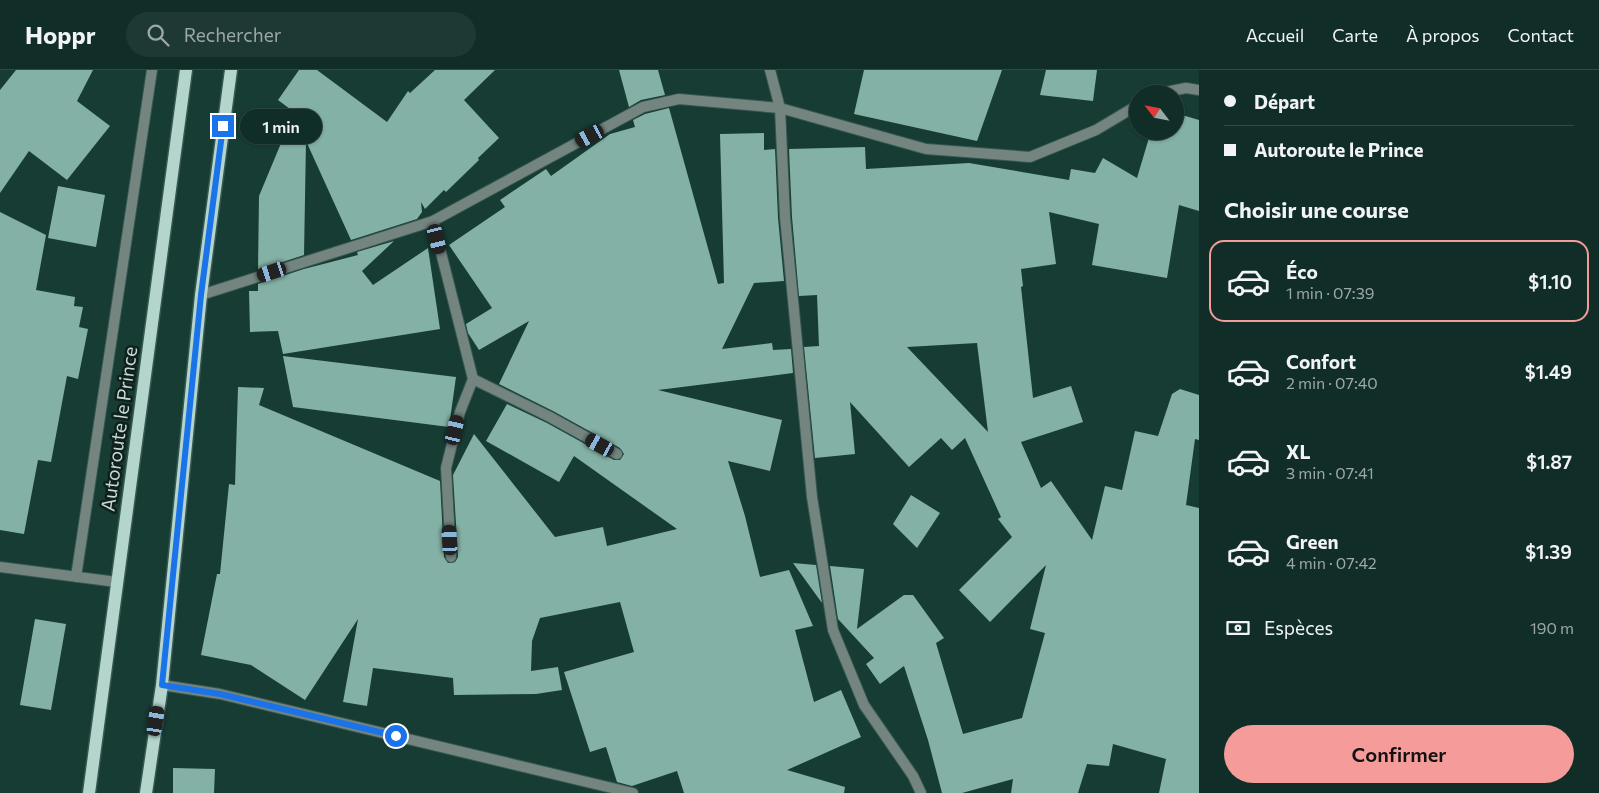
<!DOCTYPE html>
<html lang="fr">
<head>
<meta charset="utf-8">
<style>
  body { margin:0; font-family:Commissioner,sans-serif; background:#1e3933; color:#f1f3f6; height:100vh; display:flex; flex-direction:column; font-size:19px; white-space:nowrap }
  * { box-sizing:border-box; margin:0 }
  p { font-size:16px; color:#9ca8a7 }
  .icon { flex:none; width:28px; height:28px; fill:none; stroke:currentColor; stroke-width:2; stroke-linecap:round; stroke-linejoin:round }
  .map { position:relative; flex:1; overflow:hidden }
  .panel { display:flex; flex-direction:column; background:#112d27; width:400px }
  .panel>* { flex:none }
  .guide { display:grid; align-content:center; height:110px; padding:0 25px; background:#112d27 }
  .needle { width:32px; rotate:302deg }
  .buttons { position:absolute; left:1129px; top:15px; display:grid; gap:10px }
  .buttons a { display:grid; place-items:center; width:55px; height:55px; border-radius:50%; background:#112d27; box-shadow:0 1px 4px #0004,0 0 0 1px #304944; font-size:25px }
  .end { position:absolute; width:22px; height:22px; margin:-11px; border:6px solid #1a73e8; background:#fff; box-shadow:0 0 0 2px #fff }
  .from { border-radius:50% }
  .bubble { position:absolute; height:35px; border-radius:18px; background:#112d27; box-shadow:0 1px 4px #0004,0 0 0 1px #304944; font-size:16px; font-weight:600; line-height:35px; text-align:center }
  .car { position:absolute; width:15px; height:30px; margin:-15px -8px; border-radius:6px; box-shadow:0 0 4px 1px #0007; background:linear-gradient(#222 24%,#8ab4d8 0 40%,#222 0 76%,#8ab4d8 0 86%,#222 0) }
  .guide b { display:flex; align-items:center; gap:18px; height:48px; font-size:19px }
  .guide b+b { border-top:1px solid #304944 }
  .guide i { width:12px; height:12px; background:#f1f3f6 }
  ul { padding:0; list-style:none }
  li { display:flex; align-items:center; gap:15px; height:82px; margin:0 10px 8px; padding:0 15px; border:2px solid transparent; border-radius:15px }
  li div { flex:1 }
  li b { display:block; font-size:19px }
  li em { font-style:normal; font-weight:600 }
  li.current { border-color:#f59b9a }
  li>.icon { width:45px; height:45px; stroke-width:1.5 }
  h2 { padding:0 25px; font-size:22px; line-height:60px }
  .pay { display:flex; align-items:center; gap:12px; height:55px; padding:0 25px; font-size:19px }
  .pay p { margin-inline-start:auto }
  .cta { display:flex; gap:10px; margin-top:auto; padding:10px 25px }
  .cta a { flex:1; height:58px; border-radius:30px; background:#f59b9a; color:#111; font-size:20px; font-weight:600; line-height:58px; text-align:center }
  header { display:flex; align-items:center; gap:30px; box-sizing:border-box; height:70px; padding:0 25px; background:#112d27; border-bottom:1px solid #304944 }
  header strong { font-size:24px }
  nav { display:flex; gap:28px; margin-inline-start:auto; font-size:18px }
  .search { width:350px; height:45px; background:#1e3933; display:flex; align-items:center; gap:12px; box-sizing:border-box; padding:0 18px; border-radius:28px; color:#9ca8a7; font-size:19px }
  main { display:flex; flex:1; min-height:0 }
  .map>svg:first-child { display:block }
  .building { fill:#84b1a5; fill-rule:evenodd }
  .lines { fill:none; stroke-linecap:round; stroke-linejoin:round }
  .service-casing { stroke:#365851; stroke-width:12 }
  .minor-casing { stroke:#365851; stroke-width:12 }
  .primary-casing { stroke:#365851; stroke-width:15 }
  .service { stroke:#748580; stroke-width:10 }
  .minor { stroke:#748580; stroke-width:10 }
  .primary { stroke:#b3d5cc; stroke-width:12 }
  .route { stroke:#1a73e8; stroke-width:6 }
  .labels { text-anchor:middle; stroke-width:5; stroke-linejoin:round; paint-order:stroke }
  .street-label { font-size:19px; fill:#c6dad4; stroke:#10201c }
</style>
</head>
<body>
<header>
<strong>Hoppr</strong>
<div class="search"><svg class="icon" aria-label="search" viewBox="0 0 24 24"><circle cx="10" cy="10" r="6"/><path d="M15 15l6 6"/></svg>Rechercher</div>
<nav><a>Accueil</a><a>Carte</a><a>À propos</a><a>Contact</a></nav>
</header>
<main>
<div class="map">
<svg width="1199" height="723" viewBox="0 0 1199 723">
  <rect width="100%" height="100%" fill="#173c34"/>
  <!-- building -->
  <path class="building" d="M16 0H93L77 31 110 56 67 110 29 81 0 123V20Z
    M299 0H317L387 52 408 21 410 23 435 0H495L464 30 499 68 478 88 479 90 446 122 444 120 425 139 421 132 422 142 417 149 351 170 306 71 304 185 258 200 259 126 294 42 278 30Z
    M619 0H658L665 25 641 30 629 37Z
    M864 0H1002L977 71 854 44Z
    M1046 0H1097L1093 31 1040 25Z
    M669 38 718 214 724 213 720 64 764 63V80L775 79 778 148 784 211 754 213 722 279 772 273 773 280 791 279 793 303 658 320 782 350 770 401 728 391 745 446 760 507 789 500 813 556 795 560 814 632 841 620 861 667 787 700 845 717 844 723H684L677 701 632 716 617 712 606 677 590 682 564 602 634 582 620 532 540 548 532 571 531 601 558 597 562 620 536 624 454 625 453 608 373 598 367 636 343 632 358 549 305 630 251 595 201 585 217 504H220L229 414 235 415 238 317 264 318 259 335 440 411 444 487 448 493 455 492 458 487 453 405 474 364 555 467 603 457 607 476 677 459 574 386 559 412 486 371 507 334 547 353 614 390H620L624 384 620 378 553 341 499 314 529 251 479 280 468 263 466 254 492 238 449 175 505 137 500 130 546 99 551 106 610 64 635 57 633 50 645 44Z
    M1175 43 1199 50V141L1179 135 1167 208 1092 195 1099 154 1049 142 1056 194 1021 199 1023 216 1021 217 1033 328 1071 316 1083 352 1021 372 1041 418 1051 411 1092 470 1105 416 1122 420 1135 361 1158 366 1172 324 1180 319 1199 325V370L1195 369 1186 435 1199 438V723H1159L1166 689 1113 674 1109 696 1087 694 1078 723H1011L1013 709 962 723H942L928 670 904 596 880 614 866 594 874 588 838 549 830 496 864 499 857 559 904 525H913L944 568 936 573 963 664 1022 648 1045 563 1030 559 1046 495 990 552 959 520 1012 467 998 449 1001 447 965 368 952 380 941 368 909 397 850 332 855 384 815 388 804 277 819 276 817 225 799 226 792 147 789 79 865 77 866 99 969 93 1069 110 1071 99 1095 103 1103 88 1137 108 1151 61H1175ZM977 273 988 362 907 277Z
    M58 116 105 125 96 177 48 168Z
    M0 142 46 165 36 220 75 227 74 236 83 237 79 257 88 259 78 309 67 306 51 392 38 390 24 464 0 460Z
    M394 171 362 201 373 215 428 178 440 259 283 284 278 261 250 262 249 221H258V214L304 199 358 185 357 182Z
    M283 286 456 307 449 357 293 337Z
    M911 425 940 443 917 478 893 454Z
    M793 493 816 495 822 533Z
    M35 549 66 554 51 640 20 635Z
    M173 698 215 699 214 723H173Z"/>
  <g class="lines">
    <defs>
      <path id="service" d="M433 151 473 309 460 342 446 398 451 487
        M473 309 550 347 617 384"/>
      <path id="minor" d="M770 0 780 38 785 147 812 427 833 560 864 635 913 706 921 723
        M1156 24 1186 18 1199 20
        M201 225 433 151 643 37 679 29 780 38 926 79 1030 87 1096 60 1138 35
        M0 497 117 512
        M76 507 152 0
        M162 615 220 624 633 723"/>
      <path id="primary" d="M89 723 186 0
        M146 723 162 615 201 225 231 0"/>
    </defs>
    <!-- service casing -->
    <use href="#service" class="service-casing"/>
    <!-- minor casing -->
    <use href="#minor" class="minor-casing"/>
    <!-- primary casing -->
    <use href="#primary" class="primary-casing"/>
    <!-- service -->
    <use href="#service" class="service"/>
    <!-- minor -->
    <use href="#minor" class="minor"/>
    <!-- primary -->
    <use href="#primary" class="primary"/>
  </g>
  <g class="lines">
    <!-- route -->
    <path class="route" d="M223 56 201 225 162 615 220 624 396 666"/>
  </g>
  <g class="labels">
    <!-- street labels -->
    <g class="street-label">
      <text transform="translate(119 359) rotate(-82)" y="7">Autoroute le Prince</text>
    </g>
  </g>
</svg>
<div class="buttons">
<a><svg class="needle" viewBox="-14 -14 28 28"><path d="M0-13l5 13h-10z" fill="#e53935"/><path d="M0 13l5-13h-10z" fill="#9ca8a7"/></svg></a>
</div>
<i class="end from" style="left:396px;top:666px"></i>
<i class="end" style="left:223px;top:56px"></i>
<div class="bubble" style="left:240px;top:39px;width:82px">1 min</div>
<i class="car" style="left:590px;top:66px;rotate:242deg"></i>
<i class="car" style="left:437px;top:169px;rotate:166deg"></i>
<i class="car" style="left:272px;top:202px;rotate:252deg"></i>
<i class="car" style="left:455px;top:360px;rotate:13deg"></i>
<i class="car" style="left:600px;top:375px;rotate:299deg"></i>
<i class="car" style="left:450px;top:470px;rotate:357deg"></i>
<i class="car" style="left:156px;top:651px;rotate:9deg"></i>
</div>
<section class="panel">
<div class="guide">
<b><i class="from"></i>Départ</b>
<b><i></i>Autoroute le Prince</b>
</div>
<h2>Choisir une course</h2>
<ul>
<li class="current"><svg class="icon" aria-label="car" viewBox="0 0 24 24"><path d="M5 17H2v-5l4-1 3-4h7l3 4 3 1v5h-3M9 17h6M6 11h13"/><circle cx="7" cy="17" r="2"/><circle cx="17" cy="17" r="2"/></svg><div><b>Éco</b><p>1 min · 07:39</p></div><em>$1.10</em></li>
<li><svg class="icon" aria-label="car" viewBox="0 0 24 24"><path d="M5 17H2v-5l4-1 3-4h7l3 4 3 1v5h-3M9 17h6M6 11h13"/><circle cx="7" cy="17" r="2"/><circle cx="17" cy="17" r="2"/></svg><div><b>Confort</b><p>2 min · 07:40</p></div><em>$1.49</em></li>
<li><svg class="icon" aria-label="car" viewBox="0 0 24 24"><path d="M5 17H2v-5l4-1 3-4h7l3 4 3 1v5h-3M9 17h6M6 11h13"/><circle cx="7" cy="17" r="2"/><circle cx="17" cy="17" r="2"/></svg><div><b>XL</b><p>3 min · 07:41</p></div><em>$1.87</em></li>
<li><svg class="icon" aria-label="car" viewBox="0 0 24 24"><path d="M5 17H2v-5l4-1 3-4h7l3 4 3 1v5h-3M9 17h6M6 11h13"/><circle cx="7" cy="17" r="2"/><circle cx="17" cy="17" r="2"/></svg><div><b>Green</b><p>4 min · 07:42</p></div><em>$1.39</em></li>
</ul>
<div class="pay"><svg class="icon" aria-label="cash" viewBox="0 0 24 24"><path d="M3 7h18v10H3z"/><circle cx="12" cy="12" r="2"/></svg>Espèces<p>190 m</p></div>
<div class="cta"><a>Confirmer</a></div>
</section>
</main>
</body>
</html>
